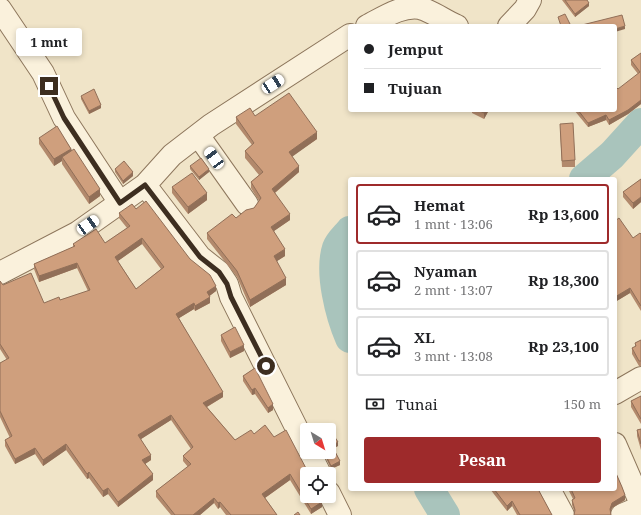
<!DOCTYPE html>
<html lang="id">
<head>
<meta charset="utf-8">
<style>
  body { margin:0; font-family:"Noto Serif",serif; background:#f6f6f6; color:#202124; height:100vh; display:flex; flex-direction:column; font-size:15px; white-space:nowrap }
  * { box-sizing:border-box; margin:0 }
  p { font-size:13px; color:#757577 }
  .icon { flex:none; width:22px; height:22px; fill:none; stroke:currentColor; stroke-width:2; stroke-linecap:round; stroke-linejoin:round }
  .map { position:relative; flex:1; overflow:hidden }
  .side { position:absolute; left:348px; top:177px; width:269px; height:314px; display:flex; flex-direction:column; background:#fff; border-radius:4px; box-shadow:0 2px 6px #0003 }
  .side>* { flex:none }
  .guide { position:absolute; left:348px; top:24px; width:269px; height:88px; border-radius:4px; box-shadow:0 2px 6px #0003; display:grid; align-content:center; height:88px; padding:0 16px; background:#fff }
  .needle { width:26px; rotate:142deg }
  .buttons { position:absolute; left:300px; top:423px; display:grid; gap:8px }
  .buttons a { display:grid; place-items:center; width:36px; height:36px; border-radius:4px; background:#fff; box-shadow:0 2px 6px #0003; font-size:20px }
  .end { position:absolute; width:18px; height:18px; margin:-9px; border:5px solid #3d2e20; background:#fff; box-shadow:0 0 0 2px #fff }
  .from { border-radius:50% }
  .bubble { position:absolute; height:28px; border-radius:4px; background:#fff; box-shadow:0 2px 6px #0003; font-size:13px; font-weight:700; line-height:28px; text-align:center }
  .car { position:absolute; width:12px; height:24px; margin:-12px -6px; border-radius:5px; box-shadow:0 0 3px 1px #0007; background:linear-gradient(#fff 24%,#345 0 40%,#fff 0 76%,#345 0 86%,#fff 0) }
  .guide b { display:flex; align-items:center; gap:14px; height:38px; font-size:15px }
  .guide b+b { border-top:1px solid #e0e0e0 }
  .guide i { width:10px; height:10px; background:#202124 }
  ul { padding:7px 0 0; list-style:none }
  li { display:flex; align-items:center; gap:12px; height:60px; margin:0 8px 6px; padding:0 8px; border:2px solid #e0e0e0; border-radius:4px }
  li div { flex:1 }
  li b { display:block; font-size:15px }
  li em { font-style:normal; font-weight:700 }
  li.active { border-color:#9e2a2b }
  li>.icon { width:36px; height:36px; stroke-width:1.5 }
  .pay { display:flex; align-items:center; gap:10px; height:44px; padding:0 16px; font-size:15px }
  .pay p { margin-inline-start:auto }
  .primary-button { display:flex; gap:8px; margin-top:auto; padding:8px 16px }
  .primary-button a { flex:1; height:46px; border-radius:4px; background:#9e2a2b; color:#fff; font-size:16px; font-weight:700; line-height:46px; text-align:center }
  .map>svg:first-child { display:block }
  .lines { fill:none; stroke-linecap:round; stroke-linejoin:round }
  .river { stroke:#a9c4bc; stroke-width:30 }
  .minor-casing { stroke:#8d765c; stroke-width:24 }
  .minor { stroke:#faf1dc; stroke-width:22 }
  .wall { fill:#b2896c; fill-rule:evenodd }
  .shaded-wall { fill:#916f58 }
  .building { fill:#cf9f7d; stroke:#916f58; fill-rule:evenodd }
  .route { stroke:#3d2e20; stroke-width:5 }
</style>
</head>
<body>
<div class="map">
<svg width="641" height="515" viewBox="0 0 641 515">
  <rect width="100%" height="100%" fill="#f0e4c8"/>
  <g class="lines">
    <!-- river -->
    <path class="river" d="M584 179 612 155 641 123
      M350 231C346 236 339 242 337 248 329 272 340 315 350 338
      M429 489 445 515"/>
    <defs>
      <path id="minor" d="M0 9 43 73 64 118 120 203
        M367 26C383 18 401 5 420 8 432 11 445 21 457 26
        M509 26 525 9 530 0
        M198 135 247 204
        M145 185 200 257 219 272 227 284 231 297 307 449
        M0 273 77 233 145 185 172 155 211 125 350 35
        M615 393 641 378
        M615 444 641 504
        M309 452 320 474
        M549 489 563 515
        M329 493 340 515
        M622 515 641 507"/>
    </defs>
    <!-- minor casing -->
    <use href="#minor" class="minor-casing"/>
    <!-- minor -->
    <use href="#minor" class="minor"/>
  </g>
  <!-- wall -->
  <path class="wall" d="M562 0H587L589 6 575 17Z
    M641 53V104L628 114 609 125 606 120 588 127 574 110H615L638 74 631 65V60Z
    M81 96 101 108 89 114 81 99Z
    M472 110H489L484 119 472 113Z
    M255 116 317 139 292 156 299 172 275 193 290 220 274 231 285 256 277 261 286 285 250 307 237 277 207 239V233L236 218 254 208 259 201 251 188V182L259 175 245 158V151L252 145 236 124V117Z
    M560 130 575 160V167H562Z
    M39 138 71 151 100 196 89 204 62 164V161L54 166 39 144Z
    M190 166 209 172 199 180 190 169Z
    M115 169 133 176 123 184 115 172Z
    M641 179V202L633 209 623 197V192Z
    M172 187 207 200 188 214 172 193Z
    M136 209 190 259 216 291 209 296 210 303 195 311 194 309 179 318 223 397 207 407 235 440 254 434 322 507 311 514 290 480 265 498 277 515H226L220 507 218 509 214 503 200 515H171L156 497V491L188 467 183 461V456L191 449 171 420 141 439 151 460 145 464 153 480 118 507 108 494 103 497 89 478 87 479 66 450 43 466 35 454 15 464 5 446V440L10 438 0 417V363L7 360 0 349V281L3 285 44 303 60 300 88 291 77 268 39 282 34 269V264L73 247V244L105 243 127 228 119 218V213ZM142 244 161 269 136 289 118 261Z
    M641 234V311L630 293 615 302 633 238Z
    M221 335 244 351 230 358 221 341Z
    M641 340V366H639L632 354V348L635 347V343Z
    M255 368 273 410 268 413 255 394 252 395 243 381V376Z
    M641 396V424L631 407V401Z
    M641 429V450L637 436V430Z
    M329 430 338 446 333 448 340 465 331 469 323 452H329Z
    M490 489H538L552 515H517L512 506 507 511Z
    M568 489H615L625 500 612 508 610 512 575 513 572 505V500L573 499Z"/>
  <!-- shaded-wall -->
  <path class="shaded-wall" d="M589 3V6L575 17V14Z
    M625 26V29L615 32V29Z
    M641 100V104L628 114 609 125V120Z
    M101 105V108L89 114V111Z
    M485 110H489L484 119V113Z
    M606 115V120L588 127V123Z
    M317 132V139L289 159V152Z
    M71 149V155L62 157V161L54 166V159Z
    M299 166V172L272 195V189Z
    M209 169V172L199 180V177Z
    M133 172V176L123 184V181Z
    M100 189V196L89 204V197Z
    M207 193V200L188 214V207Z
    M641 197V202L633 209V203Z
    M290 214V220L271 233V227Z
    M142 238V244L115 263V257Z
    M285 249V256L274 263V256Z
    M77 263V268L39 282V276Z
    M286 278V285L250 307V300Z
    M216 286V291L207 298V292Z
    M630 288V293L615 302V297Z
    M210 297V303L195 311V306Z
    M194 303V309L176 320V314Z
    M244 345V351L230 358V352Z
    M255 388V394L252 395V390Z
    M223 392V397L203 409V403Z
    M273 404V410L268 413V408Z
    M171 415V420L138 441V435Z
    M338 442V446L332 449V446Z
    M66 444V450L43 466V460Z
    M35 448V454L15 464V459Z
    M151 455V460L142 466V460Z
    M340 461V465L331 469V466Z
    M89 472V478L87 479V474Z
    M153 474V480L118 507V502Z
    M290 474V480L262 500V494Z
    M108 488V494L103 497V491Z
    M625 495V500L612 508 610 514V509L612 503Z
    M214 498V503L200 515H193Z
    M512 501V506L507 511V506Z
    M220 502V507L218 509V503Z
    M322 502V507L311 514V509Z"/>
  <!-- building -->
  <path class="building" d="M565 0H587L589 3 575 14Z
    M565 14 571 26H561L558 17Z
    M622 15 625 26 615 29V26H578Z
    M641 53V100L628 110 609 120 606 115 588 123 578 110H615V86L618 89 640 72 631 60Z
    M94 89 101 105 89 111 81 96Z
    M289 93 317 132 289 152 299 166 272 189 290 214 271 227 285 249 274 256 286 278 250 300 237 271 207 233 232 214 236 218 246 210 254 208 261 198 251 182 263 172 245 151 254 143 236 117 250 108 255 116Z
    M478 110H485L484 113Z
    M573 123 575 160 562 161 560 124Z
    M57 126 71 149 54 159 39 138Z
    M74 149 100 189 89 197 62 157Z
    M201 158 209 169 199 177 190 166Z
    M124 161 133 172 123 181 115 169Z
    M192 173 207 193 188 207 172 187Z
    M641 179V197L633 203 623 192Z
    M146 201 190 259 210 275 216 286 207 292 210 297 195 306 194 303 176 314 223 392 203 403 235 440 251 430 254 434 265 425 274 437 286 430 309 474H307V496H320L322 502 311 509 290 474 262 494 277 515H231L220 502 218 503 214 498 193 515H175L156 491 191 464 183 456 193 447 171 415 138 435 151 455 142 460 153 474 118 502 108 488 103 491 89 472 87 474 66 444 43 460 35 448 15 459 5 440 12 436 0 411V363L9 358 0 344V281L3 285 31 273 44 303 59 297 60 300 90 290 77 263 39 276 34 264 75 246 73 244 96 229 105 243 130 226 119 213 132 204 136 209ZM142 238 164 267 136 289 115 257Z
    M619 218 633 238 640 233 641 234V306L630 288 615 297V221Z
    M235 327 244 345 230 352 221 335Z
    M641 340V361H639L632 348 636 346 635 343Z
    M255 368 273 404 268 408 255 388 252 390 243 376Z
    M641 396V419L631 401Z
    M327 425 338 442 332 446 340 461 331 466 324 452H329V430H319Z
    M641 429V444L637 430Z
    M615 471 622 487 625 495 612 503 610 509 611 515H574L575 510 572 500 575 498 571 489H615Z
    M494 489H538L552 515H520L512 501 507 506Z
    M298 512 300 515H294Z"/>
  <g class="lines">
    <!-- route -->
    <path class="route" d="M49 86 64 118 120 203 145 185 200 257 219 272 227 284 231 297 266 366"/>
  </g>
</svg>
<div class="buttons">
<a><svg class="needle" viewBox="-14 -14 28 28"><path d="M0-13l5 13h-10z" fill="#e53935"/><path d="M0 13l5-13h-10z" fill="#757577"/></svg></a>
<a><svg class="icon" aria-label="locate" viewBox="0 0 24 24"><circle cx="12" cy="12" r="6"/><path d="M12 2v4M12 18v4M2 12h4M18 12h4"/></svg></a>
</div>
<i class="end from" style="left:266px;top:366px"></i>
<i class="end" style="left:49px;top:86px"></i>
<div class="bubble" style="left:16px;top:28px;width:66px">1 mnt</div>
<i class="car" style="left:273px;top:84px;rotate:57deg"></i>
<i class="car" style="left:214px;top:158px;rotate:324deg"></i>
<i class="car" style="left:88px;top:225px;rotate:56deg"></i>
<div class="guide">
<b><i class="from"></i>Jemput</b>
<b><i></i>Tujuan</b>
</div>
<section class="side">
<ul>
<li class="active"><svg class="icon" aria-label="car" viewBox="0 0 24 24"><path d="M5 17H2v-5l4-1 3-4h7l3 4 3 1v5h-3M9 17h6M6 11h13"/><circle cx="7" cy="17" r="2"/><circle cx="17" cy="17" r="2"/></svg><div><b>Hemat</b><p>1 mnt · 13:06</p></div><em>Rp 13,600</em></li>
<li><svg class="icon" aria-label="car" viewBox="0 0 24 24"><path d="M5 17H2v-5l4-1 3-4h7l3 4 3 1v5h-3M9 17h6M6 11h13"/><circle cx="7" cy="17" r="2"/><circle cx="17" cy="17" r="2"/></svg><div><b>Nyaman</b><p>2 mnt · 13:07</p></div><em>Rp 18,300</em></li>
<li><svg class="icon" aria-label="car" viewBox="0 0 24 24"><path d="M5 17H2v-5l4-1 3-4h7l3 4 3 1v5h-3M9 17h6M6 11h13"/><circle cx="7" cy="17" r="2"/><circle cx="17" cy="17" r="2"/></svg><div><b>XL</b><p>3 mnt · 13:08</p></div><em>Rp 23,100</em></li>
</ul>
<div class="pay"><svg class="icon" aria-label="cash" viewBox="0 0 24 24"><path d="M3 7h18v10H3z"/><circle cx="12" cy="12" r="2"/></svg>Tunai<p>150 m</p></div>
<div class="primary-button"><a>Pesan</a></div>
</section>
</div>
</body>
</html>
